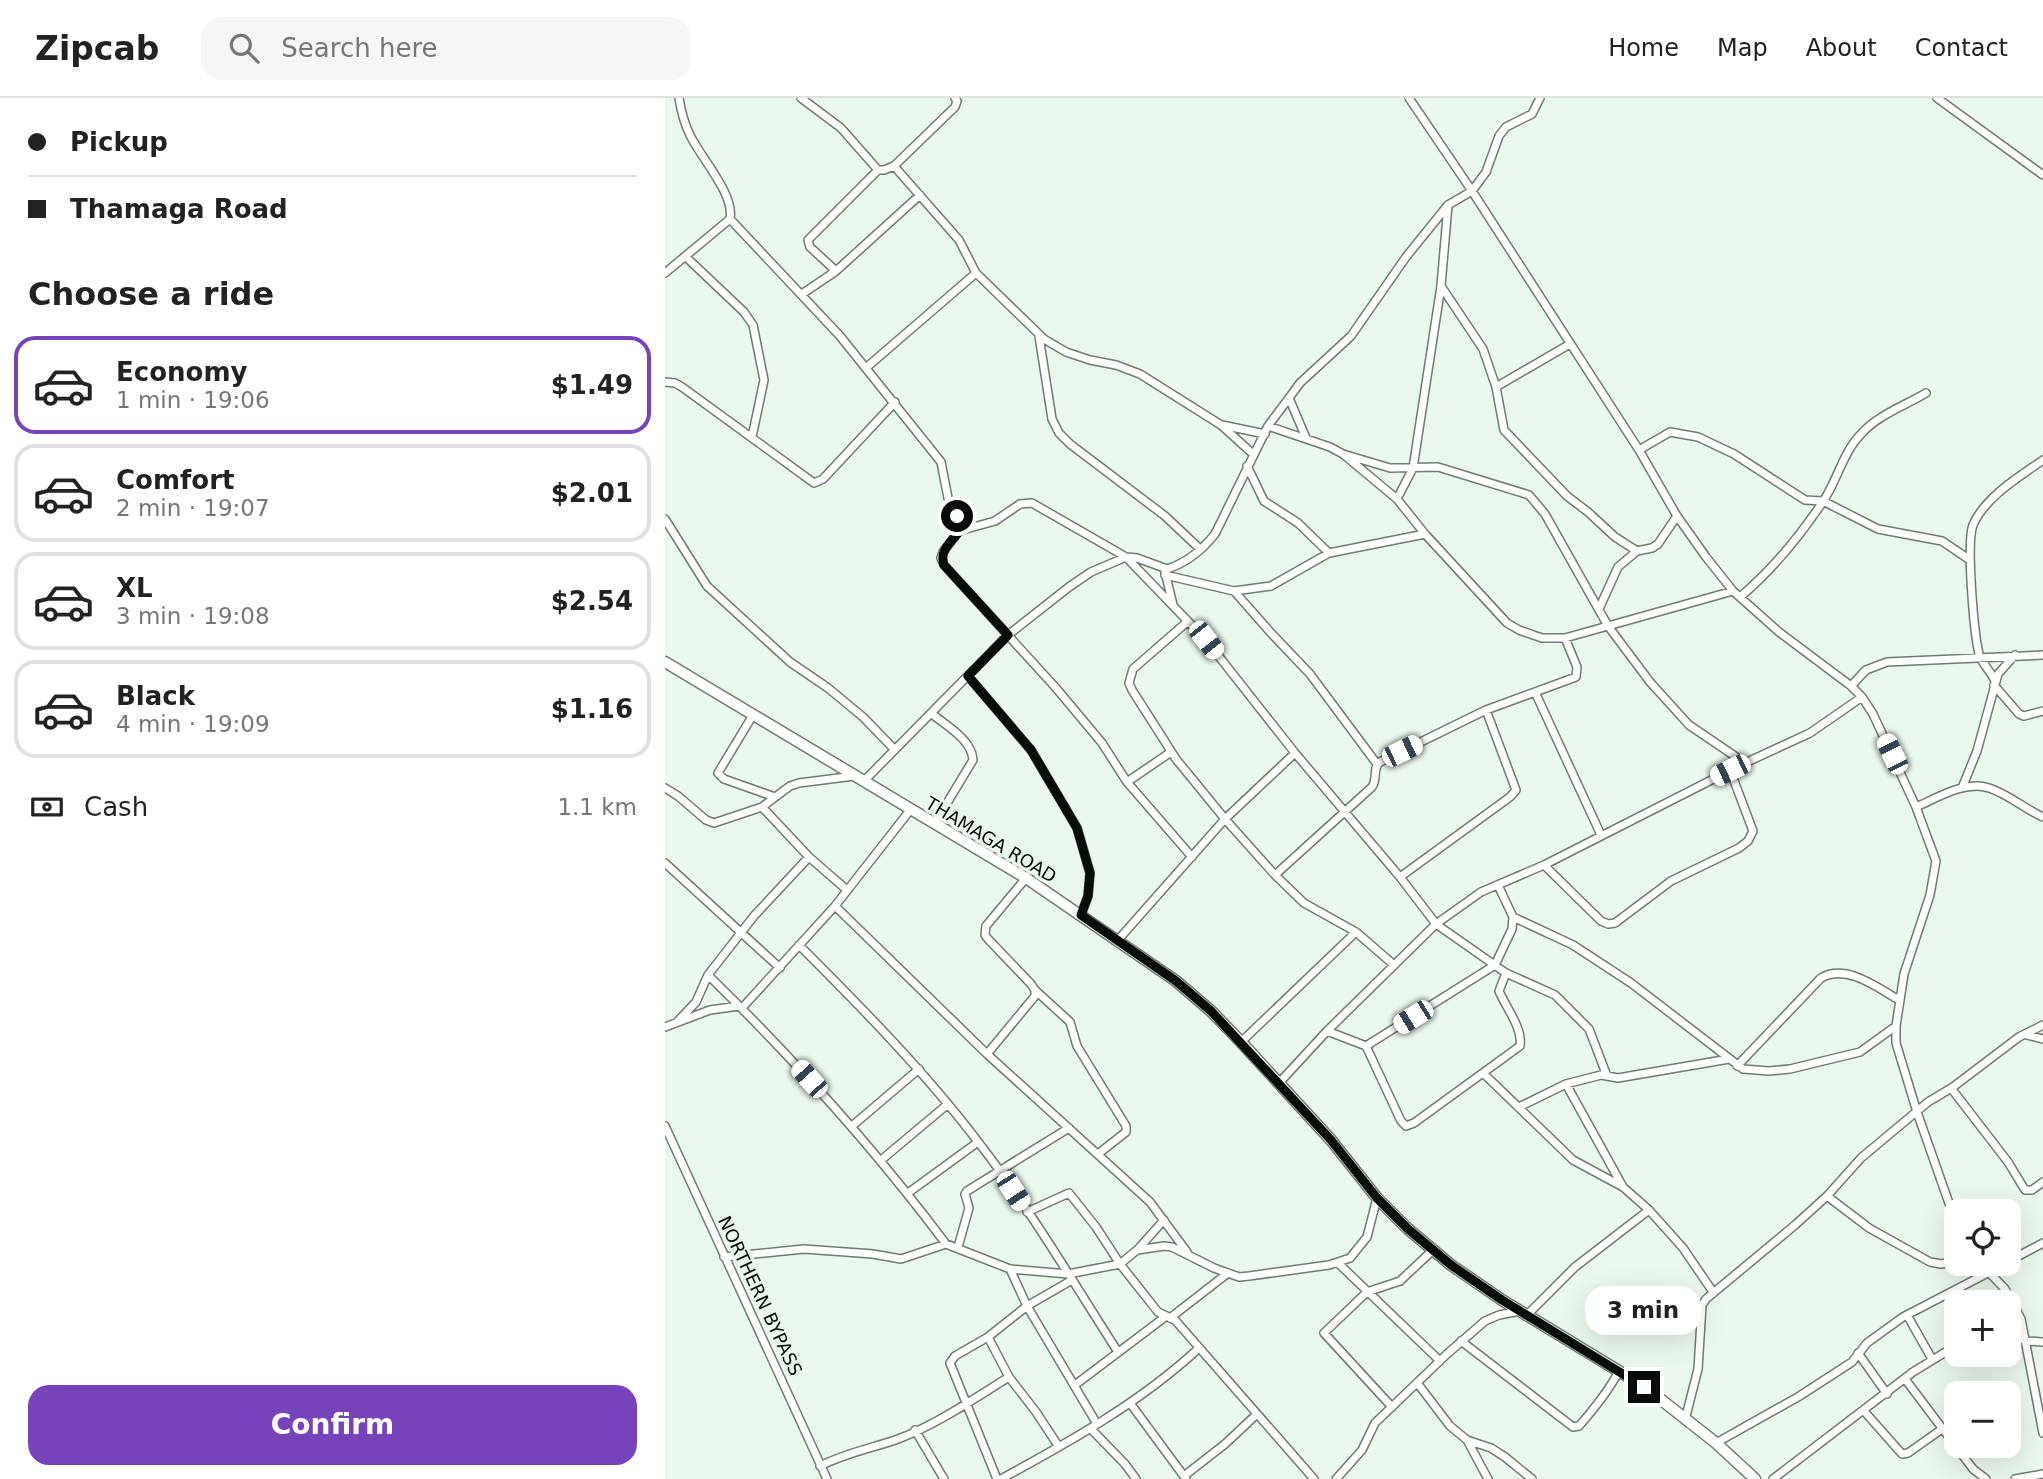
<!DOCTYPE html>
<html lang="en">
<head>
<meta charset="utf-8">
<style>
  body { margin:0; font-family:"DejaVu Sans",sans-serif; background:#f6f6f6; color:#222; height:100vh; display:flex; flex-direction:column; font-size:26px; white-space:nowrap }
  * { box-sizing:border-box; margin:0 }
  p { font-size:23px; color:#767676 }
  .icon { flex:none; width:38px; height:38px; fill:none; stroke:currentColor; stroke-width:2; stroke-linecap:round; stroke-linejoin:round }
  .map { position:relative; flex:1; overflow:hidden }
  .sheet { display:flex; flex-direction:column; background:#fff; width:665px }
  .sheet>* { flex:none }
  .guide { display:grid; align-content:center; height:154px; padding:0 28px; background:#fff }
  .controls { position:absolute; left:1279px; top:1101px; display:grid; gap:14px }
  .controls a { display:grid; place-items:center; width:77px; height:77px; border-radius:14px; background:#fff; box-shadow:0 7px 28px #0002; font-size:35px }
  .end { position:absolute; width:32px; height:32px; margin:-16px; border:9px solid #080d09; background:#fff; box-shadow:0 0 0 4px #fff }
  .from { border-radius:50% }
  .bubble { position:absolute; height:49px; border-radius:21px; background:#fff; box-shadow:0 7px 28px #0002; font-size:23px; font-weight:800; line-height:49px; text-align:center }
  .car { position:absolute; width:21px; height:42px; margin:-21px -10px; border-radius:9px; box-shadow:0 0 5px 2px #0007; background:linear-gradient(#fff 24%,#345 0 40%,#fff 0 76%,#345 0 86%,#fff 0) }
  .guide b { display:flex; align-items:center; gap:24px; height:66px; font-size:26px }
  .guide b+b { border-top:2px solid #e0e0e0 }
  .guide i { width:18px; height:18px; background:#222 }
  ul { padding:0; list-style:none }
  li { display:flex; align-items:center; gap:21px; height:98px; margin:0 14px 10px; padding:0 14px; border:4px solid #e0e0e0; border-radius:21px }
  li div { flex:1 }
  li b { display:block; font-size:26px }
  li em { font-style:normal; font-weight:800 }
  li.selected { border-color:#7743ba }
  li>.icon { width:63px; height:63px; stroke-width:1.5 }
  h2 { padding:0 28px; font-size:32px; line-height:84px }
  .pay { display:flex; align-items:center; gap:18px; height:77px; padding:0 28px; font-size:26px }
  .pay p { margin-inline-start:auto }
  .action { display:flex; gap:14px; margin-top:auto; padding:14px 28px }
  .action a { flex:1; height:80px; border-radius:21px; background:#7743ba; color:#fff; font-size:28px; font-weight:800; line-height:80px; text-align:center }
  header { display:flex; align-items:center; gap:42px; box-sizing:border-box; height:98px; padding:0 35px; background:#fff; border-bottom:2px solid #e0e0e0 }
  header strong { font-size:33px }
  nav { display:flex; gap:38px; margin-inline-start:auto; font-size:24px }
  .search { width:490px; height:63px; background:#f6f6f6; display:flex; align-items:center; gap:18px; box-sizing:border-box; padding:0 24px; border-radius:21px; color:#767676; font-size:26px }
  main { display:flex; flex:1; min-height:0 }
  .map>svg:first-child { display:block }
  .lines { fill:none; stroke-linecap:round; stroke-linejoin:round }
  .minor-casing { stroke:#6e7b70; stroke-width:10 }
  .secondary-casing { stroke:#6e7b70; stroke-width:13 }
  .minor { stroke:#fff; stroke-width:7 }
  .secondary { stroke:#fff; stroke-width:10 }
  .route { stroke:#080d09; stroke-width:9 }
  .labels { text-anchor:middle; stroke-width:7; stroke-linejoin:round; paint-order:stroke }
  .street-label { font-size:18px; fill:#080d09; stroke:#eaf7ec }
</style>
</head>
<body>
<header>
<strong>Zipcab</strong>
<div class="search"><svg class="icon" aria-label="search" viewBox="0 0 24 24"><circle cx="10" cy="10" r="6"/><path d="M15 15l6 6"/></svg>Search here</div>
<nav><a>Home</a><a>Map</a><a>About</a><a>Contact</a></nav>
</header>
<main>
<section class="sheet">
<div class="guide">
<b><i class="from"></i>Pickup</b>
<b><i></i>Thamaga Road</b>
</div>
<h2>Choose a ride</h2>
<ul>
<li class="selected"><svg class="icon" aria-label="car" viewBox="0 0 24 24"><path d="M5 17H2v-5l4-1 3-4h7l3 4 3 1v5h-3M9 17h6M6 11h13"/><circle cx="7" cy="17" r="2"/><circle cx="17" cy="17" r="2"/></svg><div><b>Economy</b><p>1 min · 19:06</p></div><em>$1.49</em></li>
<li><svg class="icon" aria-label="car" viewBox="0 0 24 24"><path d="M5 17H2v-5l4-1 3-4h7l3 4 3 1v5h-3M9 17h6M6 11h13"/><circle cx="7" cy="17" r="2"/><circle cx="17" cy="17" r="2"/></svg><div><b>Comfort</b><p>2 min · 19:07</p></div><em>$2.01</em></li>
<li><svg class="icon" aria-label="car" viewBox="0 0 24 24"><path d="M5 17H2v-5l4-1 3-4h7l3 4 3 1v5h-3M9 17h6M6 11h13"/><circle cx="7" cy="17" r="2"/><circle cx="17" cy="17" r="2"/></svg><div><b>XL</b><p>3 min · 19:08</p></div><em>$2.54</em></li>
<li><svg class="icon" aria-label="car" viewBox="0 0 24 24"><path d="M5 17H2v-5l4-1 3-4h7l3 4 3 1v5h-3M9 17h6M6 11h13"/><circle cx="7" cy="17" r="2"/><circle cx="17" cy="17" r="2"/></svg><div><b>Black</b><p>4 min · 19:09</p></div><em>$1.16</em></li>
</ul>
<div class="pay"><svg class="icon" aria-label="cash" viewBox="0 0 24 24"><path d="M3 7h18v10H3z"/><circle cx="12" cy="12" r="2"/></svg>Cash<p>1.1 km</p></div>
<div class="action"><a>Confirm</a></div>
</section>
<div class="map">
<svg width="1378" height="1381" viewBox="0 0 1378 1381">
  <rect width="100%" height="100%" fill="#eaf7ec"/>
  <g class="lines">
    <defs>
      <path id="minor" d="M136 0 176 30 213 72H219L229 68 290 9 292 3 290 0
        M744 0 807 93 974 352 1012 418 1041 459 1068 493 1114 534 1186 588 1197 599 1208 616 1251 709 1271 763 1265 797 1239 876 1231 928V945L1252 1014 1292 1128
        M1272 0 1378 77
        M229 68 294 142 311 175 379 241 401 254 425 262 451 267 475 276 556 327 588 356
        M65 121 175 238 276 364 283 400 295 426 294 433 278 454 276 460 279 467 391 590 437 645 462 684 527 759
        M21 159 79 214 88 227 99 282 87 339
        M171 173 145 149 143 142 213 72
        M0 175 65 121C70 96 35 59 25 37 19 25 16 13 14 0
        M776 188 818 251 831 289 839 332 902 398 923 414 950 439 972 453
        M137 196 171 173 255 97
        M374 238 387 321 394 335 405 346 500 418 535 451
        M202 269 311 175
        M0 284 10 285 17 289 149 385 158 381 230 304
        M831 289 905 246
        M624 300 641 340
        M557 327 600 336
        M603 328 665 349 678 356 732 401 760 436 842 525 854 532 877 540H900L1068 493
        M974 352 1005 334 1033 339 1069 356 1140 402 1158 403 1213 431 1277 443 1305 462
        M678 356 725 370 773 369 864 397 880 416 943 528 985 584 1024 627 1080 665
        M582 368 599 403 633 425 664 455
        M732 401 748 370 776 188 783 107
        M0 421 42 488 125 564 163 590 198 619 230 652
        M294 433 330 423 355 406 367 405 461 459 541 542 630 655 735 779 771 826 841 875 890 897 924 931 942 978
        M500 474 508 507
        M500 477 569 493 606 488 664 455 760 436
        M569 493 606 535 645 576 712 666
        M1075 499C1106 473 1134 439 1157 405 1173 382 1177 355 1197 335 1213 317 1241 307 1261 295
        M934 511 953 469 972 453 987 450 993 446 1012 418
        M522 524 468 571 464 585 467 592 511 661 560 721 610 777 639 805 691 834 729 867
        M303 578 366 652 412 730 425 775 423 798 416 817
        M1330 583C1326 573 1316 565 1314 556 1309 535 1301 445 1308 427 1320 399 1354 379 1378 362
        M1329 587 1354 616 1359 618 1378 613
        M1186 588 1201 572 1222 564 1378 557
        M870 594 936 737
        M267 616C282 628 307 642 308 662L270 725
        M88 617 53 675 59 681 110 699
        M199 683 343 537 404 489 426 474 461 459 472 460 502 471C521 465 538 451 550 436L603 328 624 300 635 285 686 238 741 159 783 107 807 93 821 74 834 38 841 29 867 16 875 0
        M462 684 506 654
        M0 690 13 698 41 722 49 725 97 709 125 688 134 685 189 678
        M1297 690 1312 653 1333 576 1350 557
        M97 709 144 759 182 792
        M1251 709C1272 700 1300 682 1324 690 1343 696 1360 711 1378 719
        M0 765 115 870
        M879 767 936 823 943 826 950 825 1006 783 1074 750 1083 743 1088 733 1065 672
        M610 777 707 689C713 681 707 670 715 664L821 612 911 579 912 569 900 540
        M735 779 845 699 851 692 821 612
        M361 780 321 828 320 837 323 841 366 886 370 892V898L322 956 485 1104 522 1154
        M170 808 322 956
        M848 819 908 847 966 885 1078 971 1104 973 1125 971 1195 954 1231 928
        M453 842 560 721 630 655
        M134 847C197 910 260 974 314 1045 365 1111 408 1184 453 1254
        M43 877C129 961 209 1050 281 1146
        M370 892 405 924 412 948 461 1028V1034L433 1056
        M77 910 170 808 246 711
        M13 923 31 904 43 877 89 818 144 759
        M0 929 45 912 74 908
        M662 933 701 948 830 867 847 831 848 819 833 787
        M1362 937 1378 941
        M576 944 691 834
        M701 948 736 1023 741 1028 749 1025 855 948C858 930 841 910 834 893L841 875
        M1072 968 1156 880C1181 865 1213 890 1234 902
        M818 975 908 1062 958 1089 984 1112 1018 1150 1048 1194
        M614 985 662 933 771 826 816 794 879 767 1080 665 1145 635 1197 599
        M901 986 958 1089
        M1286 990 1343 1064 1360 1092H1367L1378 1084
        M854 1009 901 986 936 977 953 980 1064 961
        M0 1028 162 1381
        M187 1028 254 971
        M215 1063 283 1006
        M243 1095 313 1044
        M1162 1098 1204 1130 1265 1164 1276 1166 1292 1163
        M362 1114 404 1095 431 1129 455 1166 493 1214 510 1222 649 1381
        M293 1149 304 1110 300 1096 302 1093 404 1030
        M474 1150 499 1122
        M59 1159 139 1151 208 1156 236 1161 281 1146 345 1171 403 1176 455 1166 472 1152 499 1148 507 1149 549 1170 574 1179 584 1178 664 1167 685 1160 702 1139 712 1100
        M1344 1163 1378 1145
        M673 1165 775 1263
        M1316 1166 1340 1191 1356 1221 1378 1335
        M345 1171 362 1208 432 1326
        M862 1217 910 1169 984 1112
        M1242 1217 1267 1261
        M505 1220 563 1175
        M1344 1237 1361 1243 1378 1244
        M323 1239 344 1279 371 1314 394 1349
        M796 1243 908 1329 914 1328C929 1311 943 1294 954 1273
        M1193 1255 1222 1296
        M1240 1281 1308 1371 1321 1381
        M753 1286 785 1328 802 1342 826 1350 840 1359 867 1381
        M410 1287 500 1219
        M465 1305 521 1381
        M727 1309 659 1235 702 1194 735 1183 768 1152
        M1199 1313 1237 1356 1243 1355 1277 1331
        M1020 1322 1033 1271 1037 1207 1041 1201 1130 1127 1162 1098 1196 1060 1263 1004 1288 989 1354 939 1378 927
        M426 1331 460 1366 471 1381
        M250 1332 279 1381
        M802 1342 823 1381
        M1051 1345 1133 1299 1187 1264 1202 1245 1238 1219 1340 1166
        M155 1368C183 1354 205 1351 233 1341 271 1327 310 1300 344 1279
        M519 1378 560 1346 592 1316
        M332 1381 285 1265 290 1258 323 1239 362 1208 407 1182
        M336 1381C406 1343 476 1304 534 1250
        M671 1381 697 1352 710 1325 782 1256 820 1223 834 1217 855 1213
        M1108 1381 1248 1274 1292 1247
        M1350 1381 1378 1376"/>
      <path id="secondary" d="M0 564 361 780 511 883 546 913 576 944 666 1042 712 1100 743 1131 786 1167 837 1202 980 1289 1051 1345 1090 1381"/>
    </defs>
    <!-- minor casing -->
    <use href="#minor" class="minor-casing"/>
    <!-- secondary casing -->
    <use href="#secondary" class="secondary-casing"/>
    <!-- minor -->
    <use href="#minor" class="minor"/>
    <!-- secondary -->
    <use href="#secondary" class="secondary"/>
  </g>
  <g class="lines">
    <!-- route -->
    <path class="route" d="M292 418 295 433C286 444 274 452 279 467L343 537 303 578 366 652 412 730 425 775 423 798 416 817 511 883 546 913 666 1042 712 1100 743 1131 786 1167 837 1202 979 1289"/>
  </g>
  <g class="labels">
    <!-- street labels -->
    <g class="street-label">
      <text transform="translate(326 742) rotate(31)" y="6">THAMAGA ROAD</text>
      <text transform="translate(95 1198) rotate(65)" y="6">NORTHERN BYPASS</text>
    </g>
  </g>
</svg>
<div class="controls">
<a><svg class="icon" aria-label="locate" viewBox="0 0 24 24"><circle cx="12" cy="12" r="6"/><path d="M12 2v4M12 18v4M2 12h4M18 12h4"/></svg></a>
<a>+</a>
<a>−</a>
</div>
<i class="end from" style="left:292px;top:418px"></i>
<i class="end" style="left:979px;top:1289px"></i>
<div class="bubble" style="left:920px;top:1188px;width:116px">3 min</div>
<i class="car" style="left:541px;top:542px;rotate:142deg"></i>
<i class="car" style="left:737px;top:653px;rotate:64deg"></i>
<i class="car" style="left:1227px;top:656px;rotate:334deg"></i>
<i class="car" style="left:1065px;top:672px;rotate:244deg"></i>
<i class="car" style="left:748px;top:919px;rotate:238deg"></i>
<i class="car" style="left:144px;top:981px;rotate:318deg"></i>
<i class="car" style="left:348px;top:1093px;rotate:147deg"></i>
</div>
</main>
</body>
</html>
